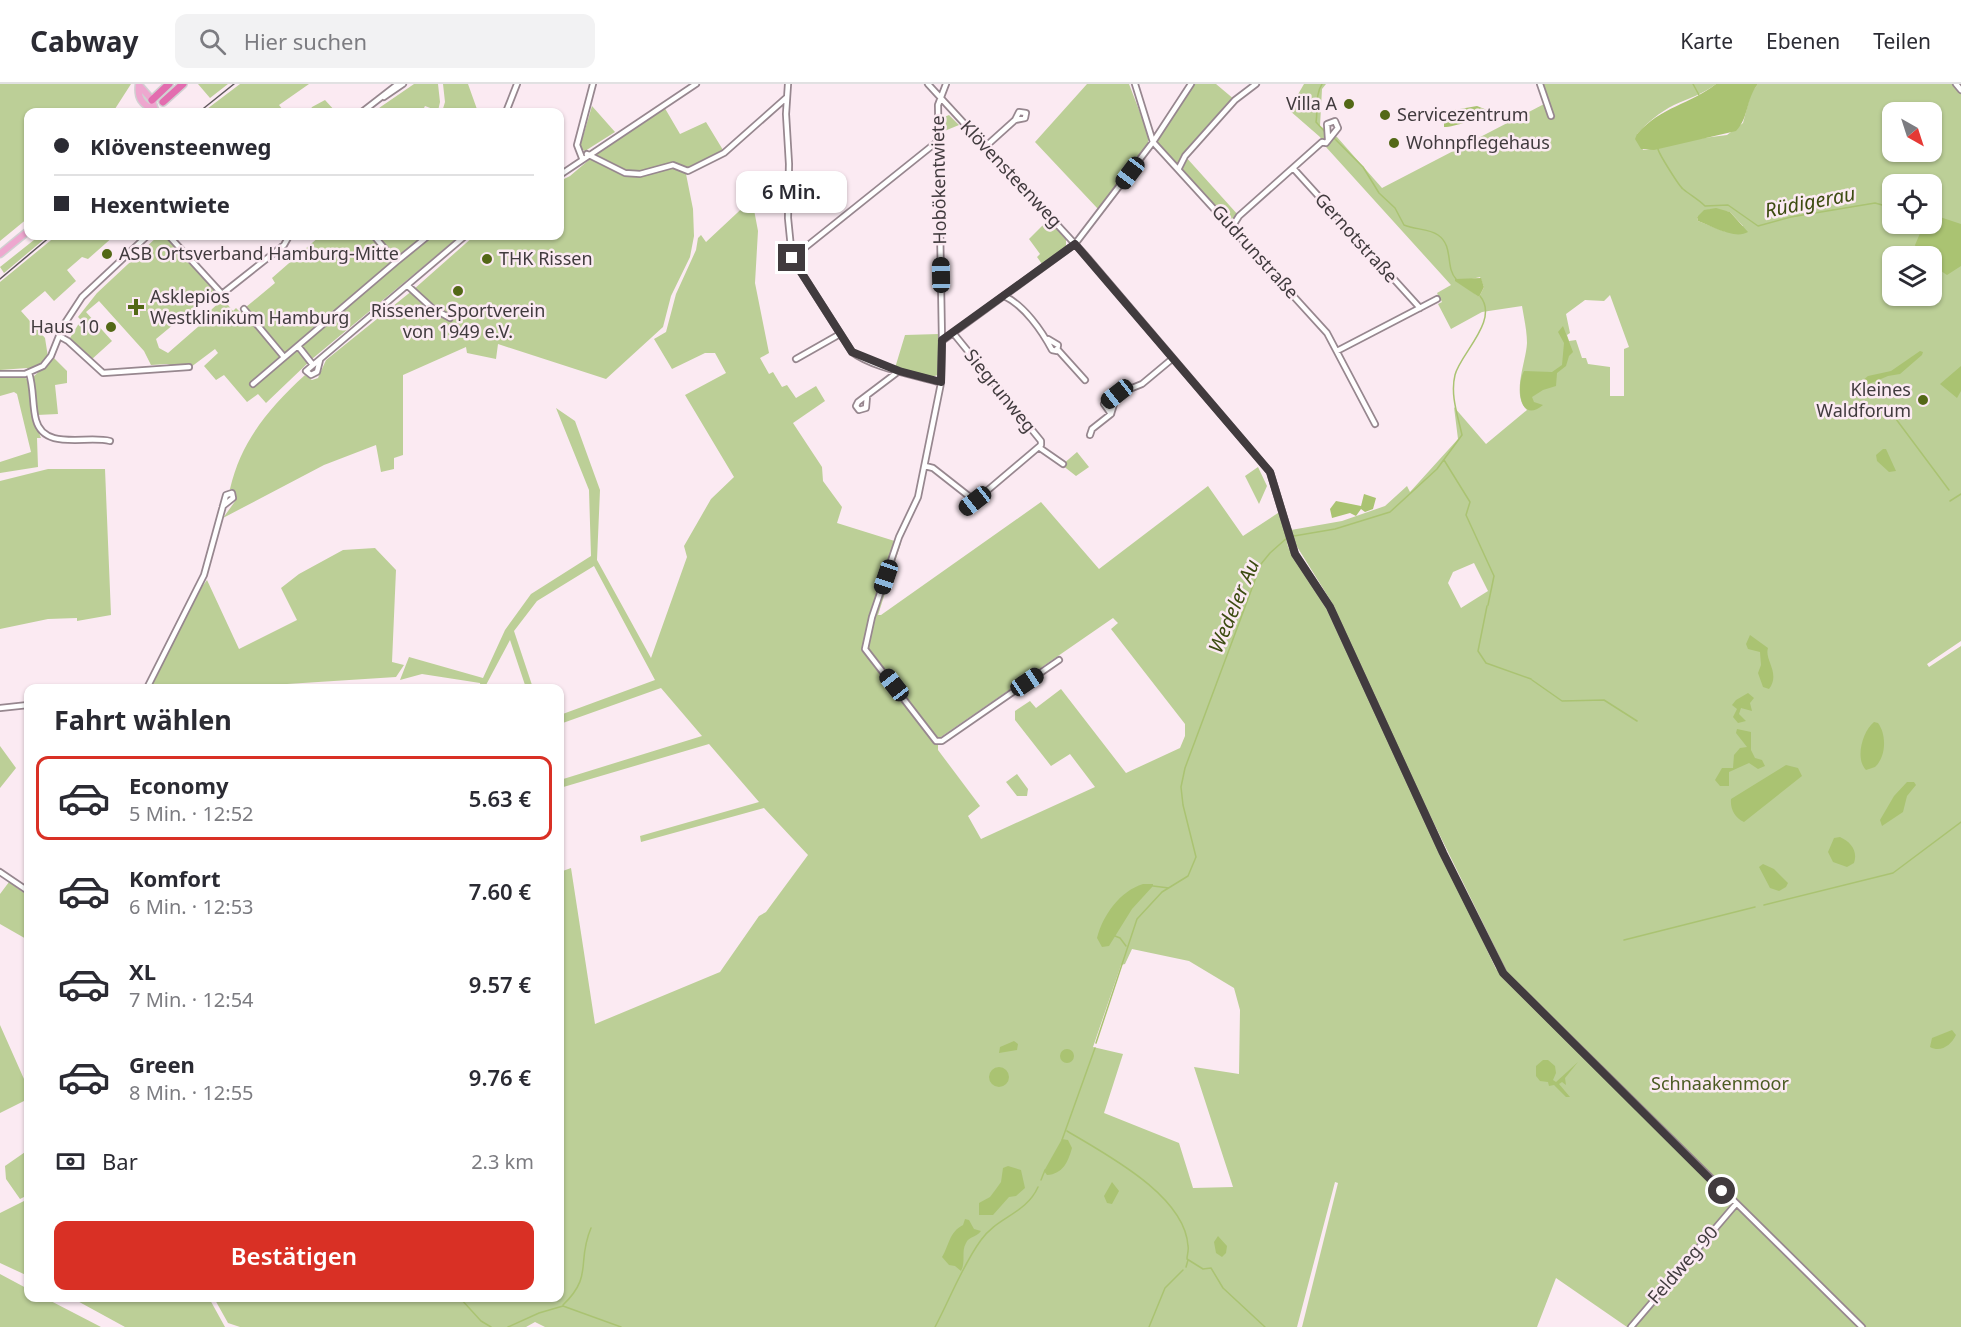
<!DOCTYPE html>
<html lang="de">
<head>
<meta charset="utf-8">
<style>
  body { margin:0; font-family:"Noto Sans",sans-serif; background:#f2f2f3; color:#2b2b33; height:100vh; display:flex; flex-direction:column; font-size:22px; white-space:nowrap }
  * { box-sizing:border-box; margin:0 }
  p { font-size:20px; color:#7c7c81 }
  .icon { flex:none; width:33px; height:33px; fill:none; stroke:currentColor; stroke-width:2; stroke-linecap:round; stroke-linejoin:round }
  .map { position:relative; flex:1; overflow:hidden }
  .side { position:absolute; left:24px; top:600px; width:540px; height:618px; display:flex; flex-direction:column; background:#fff; border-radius:12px; box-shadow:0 2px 4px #0004 }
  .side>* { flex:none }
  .top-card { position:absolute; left:24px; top:24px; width:540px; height:132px; border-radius:12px; box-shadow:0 2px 4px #0004; display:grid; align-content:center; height:132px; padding:0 30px; background:#fff }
  .needle { width:39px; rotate:141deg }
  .buttons { position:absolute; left:1882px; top:18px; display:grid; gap:12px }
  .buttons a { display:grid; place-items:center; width:60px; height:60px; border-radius:12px; background:#fff; box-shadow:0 2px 4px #0004; font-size:30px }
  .end { position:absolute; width:27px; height:27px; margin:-14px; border:8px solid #413b3e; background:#fff; box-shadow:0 0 0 3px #fff }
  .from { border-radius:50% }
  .bubble { position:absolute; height:42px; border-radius:12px; background:#fff; box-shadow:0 2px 4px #0004; font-size:20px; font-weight:600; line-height:42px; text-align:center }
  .car { position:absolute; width:18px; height:36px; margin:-18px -9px; border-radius:8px; box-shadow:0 0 4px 2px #0007; background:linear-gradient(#222 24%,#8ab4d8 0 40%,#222 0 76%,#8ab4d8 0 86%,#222 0) }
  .top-card b { display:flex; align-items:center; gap:21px; height:57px; font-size:22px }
  .top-card b+b { border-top:2px solid #e1e1e2 }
  .top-card i { width:15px; height:15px; background:#2b2b33 }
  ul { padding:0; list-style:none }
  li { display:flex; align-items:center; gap:18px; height:84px; margin:0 12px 9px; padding:0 18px; border:3px solid transparent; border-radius:12px }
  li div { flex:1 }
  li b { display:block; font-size:22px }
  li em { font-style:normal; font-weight:600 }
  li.active { border-color:#d93025 }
  li>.icon { width:54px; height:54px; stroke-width:1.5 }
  h2 { padding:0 30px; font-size:27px; line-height:72px }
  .pay { display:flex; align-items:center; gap:15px; height:66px; padding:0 30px; font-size:22px }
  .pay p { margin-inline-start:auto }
  .primary-button { display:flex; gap:12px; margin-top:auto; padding:12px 30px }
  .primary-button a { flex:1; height:69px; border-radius:12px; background:#d93025; color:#fff; font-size:24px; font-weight:600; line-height:69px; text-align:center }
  header { display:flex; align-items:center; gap:36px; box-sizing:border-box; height:84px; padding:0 30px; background:#fff; border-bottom:2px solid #e1e1e2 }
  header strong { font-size:28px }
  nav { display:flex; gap:33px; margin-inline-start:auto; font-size:21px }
  .search { width:420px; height:54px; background:#f2f2f3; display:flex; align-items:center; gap:15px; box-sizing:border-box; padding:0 21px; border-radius:12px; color:#7c7c81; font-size:22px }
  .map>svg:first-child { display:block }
  .green { fill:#bccf97; fill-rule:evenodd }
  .water { fill:#aac372 }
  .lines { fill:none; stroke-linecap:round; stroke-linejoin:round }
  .stream { stroke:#aac372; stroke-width:1.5 }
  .minor-casing { stroke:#97878f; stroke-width:8 }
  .major-casing { stroke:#d1d0d1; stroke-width:9 }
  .highway-casing { stroke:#d1d0d1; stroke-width:10 }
  .minor { stroke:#fff; stroke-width:4.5 }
  .major { stroke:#eea7cf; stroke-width:6 }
  .highway { stroke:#e36daf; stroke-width:7 }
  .tram { stroke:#61595d; stroke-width:1.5 }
  .route { stroke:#413b3e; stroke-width:8 }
  .poi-dot { fill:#536816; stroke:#fbeaf2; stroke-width:2 }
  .labels { text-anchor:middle; stroke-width:5; stroke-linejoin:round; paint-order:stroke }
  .poi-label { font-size:18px; fill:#413b3e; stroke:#fbeaf2; text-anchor:start }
  .street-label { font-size:18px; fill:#413b3e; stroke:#fbeaf2 }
  .park-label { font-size:18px; fill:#4b5b22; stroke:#fbeaf2 }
  .water-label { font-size:20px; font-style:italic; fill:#3c4b10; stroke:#fbeaf2 }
</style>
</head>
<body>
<header>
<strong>Cabway</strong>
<div class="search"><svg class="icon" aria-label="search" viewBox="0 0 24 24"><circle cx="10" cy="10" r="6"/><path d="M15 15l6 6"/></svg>Hier suchen</div>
<nav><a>Karte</a><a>Ebenen</a><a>Teilen</a></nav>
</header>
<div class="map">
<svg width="1961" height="1243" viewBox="0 0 1961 1243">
  <rect width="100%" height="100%" fill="#fbeaf2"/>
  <!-- green -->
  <path class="green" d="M0 0H131L113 28H28V134L0 157Z
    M198 0H228L210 14Z
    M240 0H309L279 21 283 26 279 28H203Z
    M414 0H438L440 18 438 27 425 22 422 28H377L379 24Z
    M443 0H468L478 28H442L445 18Z
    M1087 0H1129L1149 52 1147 64 1098 125 1035 58Z
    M1191 0H1216L1235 16 1185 72 1239 132 1232 143 1153 58Z
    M1304 0H1326L1322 5 1320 42 1337 53 1382 104 1546 19 1540 0H1716C1703 10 1689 14 1674 21 1660 28 1647 39 1637 50L1643 66H1646L1696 55 1727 51 1743 39 1751 9 1758 0H1961V557L1927 580 1929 583 1961 562V1243H1627L1556 1194 1537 1243H1302L1338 1099 1335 1098 1297 1243H545L535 1238 526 1243H240L228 1239 214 1214H560V788L571 784 595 940 720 888 759 832 766 828 808 771 764 724 641 758 640 752 759 718 709 660 560 704V696L702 652 661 604 560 640V631L655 596 594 482 537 517 514 547 533 604H526L510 556 486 601 487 604H481L480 599 422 590 400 596 409 573 483 594 505 546 531 510 591 472 589 406 556 324 575 337 600 406 597 476 651 574 687 473 684 462 711 415 734 393 685 311 726 289 715 269H705L672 285 654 255 666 248 676 210 696 166 698 154 701 151 706 158 752 115 758 147 755 199 769 269 760 274 769 290 773 288 782 303 787 301 796 314 816 302 825 317 793 339 822 383 823 397 842 423 837 439 901 459 878 531H881L1041 418 1099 485 1208 402 1243 452 1281 427 1288 463 1327 526 1496 885 1500 888 1506 886 1391 652 1334 522 1296 461 1291 446 1342 437 1385 422 1407 402 1410 408 1458 355 1454 323 1486 360 1527 326C1511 311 1526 279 1527 259 1527 247 1524 234 1522 222L1482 228 1451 245 1438 220 1442 218 1437 209 1451 201 1326 63 1320 53 1289 26ZM1893 28H1932V68H1893ZM1893 100H1932V140H1893ZM1710 125 1730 128 1743 142 1726 148 1698 137 1697 133ZM1893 172H1932V212H1893ZM1480 193 1484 203 1479 213 1456 195 1463 197ZM1610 211 1629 263 1624 265V312H1610V283L1588 280 1586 274H1582L1576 256 1569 257 1567 251 1570 249 1566 230 1585 216 1604 217ZM1474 479 1488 507 1461 524 1448 499 1453 488ZM1113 534 1118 539 1111 545 1185 640V652L1180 664 1126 689 1061 605 1036 624 1030 617 1015 627V636L1051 682 1070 670 1095 703 981 755 968 732 980 722 938 666V655ZM1132 865 1189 877 1234 904 1240 926 1239 990 1194 983 1233 1103 1193 1104 1179 1059 1104 1029 1123 970 1093 963 1121 881 1125 880Z
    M325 16 336 28H309L312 23Z
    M663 21 680 50 706 38 723 66 690 84 686 90 693 125 694 152 690 173 671 212 663 243 606 295 498 260 496 275 467 269 466 263 403 291V371L394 374V385L381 388 376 361 324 381 223 434 236 416 234 407 230 405C241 357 269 324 305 291L312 296 318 294 326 276 413 206 474 152H560V97L570 92 590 75 609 84 610 79 594 72Z
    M592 22 615 48 585 67 581 65V59Z
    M949 31 959 41 942 48V34Z
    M1048 136 1066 155V162L1042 180 1037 173 1040 170 1029 155Z
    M39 152H48L4 189 0 183Z
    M56 152H114L88 175 82 173 67 186 76 197 54 217 45 207 21 227 45 254 48 273 42 281 30 287 27 284 0 286V198Z
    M158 152 169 154 215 206 156 255 159 264 168 269 207 235 211 226 223 215 233 227 236 224 240 228 275 199 272 194 320 152H460L312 275 266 319 258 310 247 318 224 291 216 296 204 282 218 269 215 265 187 286 167 280 151 281 144 267 99 217 86 228 112 257 91 276 70 254 81 236 78 233 97 209Z
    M939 250 938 291 931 293 895 284 905 251Z
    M54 274 67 287V299L55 301 58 330 37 331 33 293Z
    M0 292 24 293 28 296 34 337 41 354H37L38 383 0 389V378L31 368 17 310 14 308 0 312Z
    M1077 368 1089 383 1076 392 1062 381Z
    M1258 383 1267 402 1259 420 1245 392Z
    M48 385H105L111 531 77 537V534L48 535 0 545V397Z
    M375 464 396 486 392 578 404 581 396 593 256 602 255 604H150L193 515 207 496 239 565 297 536 281 504 299 490 343 466Z
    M0 662 16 684 0 704Z
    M1017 690 1028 705 1027 712H1017L1006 698Z
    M9 798 28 812V856L0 840V810Z
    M0 941 28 1004V1015L0 1029Z
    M28 1066V1111L20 1115 6 1095 5 1082Z
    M28 1115V1192L0 1179V1129Z
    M0 1190 28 1205V1214H45L101 1243H0Z
    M72 1214H209L225 1243H125Z"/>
  <!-- water -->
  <path class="water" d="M1716 0H1758C1746 14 1749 34 1736 47L1654 66 1641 65 1635 55 1637 50C1662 22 1689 21 1716 0Z
    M1477 22 1487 26C1479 35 1455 43 1444 43V34L1454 26Z
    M1716 124 1730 128 1748 148C1735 156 1712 142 1698 137L1697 133 1704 126Z
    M1940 133 1961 140V182L1947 191 1932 181V172H1919L1915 161 1924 140H1932V134Z
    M1481 194 1484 203 1479 213 1455 197V195Z
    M1563 242 1573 268 1569 272 1566 282 1557 289 1556 302 1543 306 1532 313 1534 318 1543 321C1519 341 1516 301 1524 287L1552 288 1562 281 1564 259 1558 248Z
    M1920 267 1923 268 1922 271 1900 290 1888 292 1869 300 1865 305 1857 306 1856 302 1868 292 1891 287Z
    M1961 282V307L1957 314 1940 300Z
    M1883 365H1886L1896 387 1889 388 1877 377 1876 371Z
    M1364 410 1376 414 1373 425 1365 428 1361 425 1356 432 1350 429 1332 434 1330 425 1336 417 1361 422Z
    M1750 551 1768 564C1764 576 1781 589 1769 605L1763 603 1758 589 1761 581 1760 568 1748 565 1746 560Z
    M1748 609 1754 614 1750 619 1752 627 1741 624 1739 630 1746 637 1738 639 1733 633 1737 625 1732 621 1736 616Z
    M1874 638 1878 639C1887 651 1886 673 1875 683L1866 686C1855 675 1862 648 1874 638Z
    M1737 645 1751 648V666L1755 674 1762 676 1765 682 1758 685 1749 679 1729 688V702H1720L1715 696 1722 684H1733L1734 671 1740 664 1747 663 1736 649Z
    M1786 681 1798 684 1802 692 1744 738C1735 734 1730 725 1731 715Z
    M1907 698H1914L1916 701 1907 712 1903 728 1882 742 1880 736 1894 712Z
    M1840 753C1851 758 1858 767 1854 779L1847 783 1833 778 1828 768 1834 754Z
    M1763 780 1774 785 1788 799 1786 803 1779 807 1770 804 1759 783Z
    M1143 800H1153V802L1132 825 1109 862 1102 863 1097 854C1103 831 1120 807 1143 800Z
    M1952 946 1956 951C1951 961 1941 969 1930 963L1932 954Z
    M1014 957 1018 960 1017 966 999 969 1000 963Z
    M1060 972a7 7 0 1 1 14 0a7 7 0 1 1-14 0Z
    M1543 976H1548L1555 982 1556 989 1553 996 1556 998 1578 978 1565 994 1566 1001 1562 998 1559 1000 1570 1013H1566L1554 1001 1549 1002 1548 998 1540 997 1536 992V982Z
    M989 993a10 10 0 1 1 20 0a10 10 0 1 1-20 0Z
    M1062 1055 1068 1056 1072 1064C1068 1078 1063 1090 1047 1091L1044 1087Z
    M1008 1082 1021 1086 1025 1104 1016 1112 1009 1113 993 1131H979V1119L990 1113 996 1105 1001 1098 1003 1084Z
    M1112 1098 1119 1107 1112 1120 1107 1119 1104 1112Z
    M965 1135 969 1136 974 1145 981 1147C976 1154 969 1152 966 1159 961 1167 966 1178 961 1187L955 1182 949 1181 942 1173C949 1162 949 1148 963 1141Z
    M1218 1152 1227 1162 1226 1169 1222 1173 1216 1169 1214 1158Z"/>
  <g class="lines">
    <!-- stream -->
    <path class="stream" d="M1322 0C1315 10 1318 26 1316 38L1325 48
      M1693 0 1699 11
      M1334 54 1363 83 1379 109 1395 124 1404 141C1415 146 1428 144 1438 151 1454 162 1445 183 1456 195
      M1658 65C1659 70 1679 102 1683 105 1690 111 1698 115 1705 122L1728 121 1758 142 1791 133 1875 119 1893 124
      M1893 331 1949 406
      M1444 376 1470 418 1466 431 1494 492 1488 521
      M1950 417 1961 410
      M1487 522 1478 567 1486 579 1531 595
      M1532 596 1562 617 1604 616 1637 637
      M1153 802 1169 804
      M1764 821 1893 789 1961 738
      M1115 852 1120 854 1126 862
      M1624 856 1755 823
      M1096 959 1137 835 1162 808 1188 792 1196 773 1183 721 1181 703 1185 684 1261 480 1270 469 1288 453 1335 445 1390 428 1437 385 1462 351C1458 332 1450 311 1455 291 1460 270 1500 236 1480 212
      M1067 1047C1105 1070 1185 1111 1188 1162 1189 1166 1187 1171 1187 1175L1203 1185 1211 1184 1223 1204 1265 1243
      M1062 1056 1095 964
      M1041 1096 1045 1086
      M1186 1183 1188 1176
      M460 1214 481 1237 491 1243
      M563 1221C594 1191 576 1179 591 1144
      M508 1243 539 1229 563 1222 621 1243
      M935 1243C950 1215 962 1182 981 1156 997 1133 1026 1130 1038 1103
      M1149 1243 1165 1204 1183 1186"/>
    <defs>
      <path id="minor" d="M788 0 786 30 789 80 788 134 792 174 852 268C873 284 915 291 941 299
        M928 0 1086 172 1270 388 1295 470 1330 523 1443 769 1504 890 1862 1243
        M946 0 938 21 942 257 941 299 918 413 899 453 872 533 865 565 936 657H942L1059 576
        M1135 0 1153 58 1327 249 1375 340
        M1540 0 1551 32
        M1956 0 1961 6
        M384 13 403 0
        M362 28 398 0
        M506 28 517 0
        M985 63 1015 36 1019 28 1026 29 1025 34 1015 36
        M587 70 625 89 640 90 673 81 688 87 724 69 786 14
        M582 74 577 61 593 0
        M1179 84 1185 72 1235 16 1256 0
        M1293 84 1420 224
        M560 91 696 0
        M1232 143 1239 132 1322 58 1326 59 1338 44 1335 37 1327 40 1328 55
        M169 152 222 210 284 161 289 152
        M792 174 938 57
        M396 178 428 152
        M408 202 432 224 450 234
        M1004 212C1024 221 1042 247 1052 266L1057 267 1058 261 1048 255
        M244 225 284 273
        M59 252 68 257 103 289 189 283
        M942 257 1075 160 1153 58 1191 0
        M298 262 313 281
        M1058 266 1085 296
        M1337 267 1437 215
        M796 275 840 250
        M320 276 317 288 311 291 306 287 465 152
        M29 289C34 304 32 321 36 336 44 367 87 351 110 357
        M0 290H25L43 282 51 272 63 242 82 213 147 152
        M253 300 396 178 374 152
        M1117 310 1142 300 1172 275
        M1117 310 1111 330 1104 320Z
        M867 312 866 324 859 326 856 322 858 318 899 287
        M1090 351 1092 345 1111 330
        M1040 364 1063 380
        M925 382 933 384 975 417 1041 361V357L954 250
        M965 425 975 417
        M147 604 204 491 226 411 232 409 233 414 223 422
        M0 624 28 621
        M0 788 28 807
        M1631 1243 1736 1120"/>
      <path id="major" d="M139 0C137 14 142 21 155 26
        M139 1 152 16 155 26
        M0 170 28 147"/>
      <path id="highway" d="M152 16 169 0
        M163 18 183 0"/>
    </defs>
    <!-- minor casing -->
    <use href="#minor" class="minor-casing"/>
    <!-- major casing -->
    <use href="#major" class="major-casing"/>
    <!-- highway casing -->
    <use href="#highway" class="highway-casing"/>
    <!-- minor -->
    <use href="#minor" class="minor"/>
    <!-- major -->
    <use href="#major" class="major"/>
    <!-- highway -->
    <use href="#highway" class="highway"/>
    <!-- tram -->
    <path class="tram" d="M199 28 234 0
      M0 195 51 152"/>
  </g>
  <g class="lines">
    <!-- route -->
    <path class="route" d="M792 174 852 268 899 287 941 298 942 256 1075 160 1270 388 1295 470 1330 523 1443 769 1503 889 1722 1107"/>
  </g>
  <!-- markers -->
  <g class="poi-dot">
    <circle cx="1349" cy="20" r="6"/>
    <circle cx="1385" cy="31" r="6"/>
    <circle cx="1394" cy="59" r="6"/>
    <circle cx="107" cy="170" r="6"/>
    <circle cx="487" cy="175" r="6"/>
    <circle cx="458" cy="207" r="6"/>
    <path d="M133 214h6v6h6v6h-6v6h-6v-6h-6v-6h6z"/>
    <circle cx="111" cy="243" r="6"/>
    <circle cx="1923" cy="316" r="6"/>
  </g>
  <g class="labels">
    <!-- poi labels -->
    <g class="poi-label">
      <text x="1337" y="26" text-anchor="end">Villa A</text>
      <text x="1397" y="37">Servicezentrum</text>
      <text x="1406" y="65">Wohnpflegehaus</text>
      <text x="119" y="176">ASB Ortsverband Hamburg-Mitte</text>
      <text x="499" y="181">THK Rissen</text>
      <text x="150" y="219">Asklepios<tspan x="150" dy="21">Westklinikum Hamburg</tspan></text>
      <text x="458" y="233" text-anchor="middle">Rissener Sportverein<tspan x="458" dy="21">von 1949 e.V.</tspan></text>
      <text x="99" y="249" text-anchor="end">Haus 10</text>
      <text x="1911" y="312" text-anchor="end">Kleines<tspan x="1911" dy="21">Waldforum</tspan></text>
    </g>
    <!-- street labels -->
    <g class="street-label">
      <text transform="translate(1011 90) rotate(47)" y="6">Klövensteenweg</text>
      <text transform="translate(939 96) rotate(-91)" y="6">Hobökentwiete</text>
      <text transform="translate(1356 154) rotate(48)" y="6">Gernotstraße</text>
      <text transform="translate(1255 168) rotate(48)" y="6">Gudrunstraße</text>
      <text transform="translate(1000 307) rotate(51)" y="6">Siegrunweg</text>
      <text transform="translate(1683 1181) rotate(-49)" y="6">Feldweg 90</text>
    </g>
    <!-- park labels -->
    <g class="park-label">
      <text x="1720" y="1006">Schnaakenmoor</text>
    </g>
    <!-- water labels -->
    <g class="water-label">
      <text transform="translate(1810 118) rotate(-11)" y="7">Rüdigerau</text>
      <text transform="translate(1234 522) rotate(-67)" y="7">Wedeler Au</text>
    </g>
  </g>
</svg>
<div class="buttons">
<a><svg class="needle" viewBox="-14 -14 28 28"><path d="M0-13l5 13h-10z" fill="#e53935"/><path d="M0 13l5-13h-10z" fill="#7c7c81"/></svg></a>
<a><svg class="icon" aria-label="locate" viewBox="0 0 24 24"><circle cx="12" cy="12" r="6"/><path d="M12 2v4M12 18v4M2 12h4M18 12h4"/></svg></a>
<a><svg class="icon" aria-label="layers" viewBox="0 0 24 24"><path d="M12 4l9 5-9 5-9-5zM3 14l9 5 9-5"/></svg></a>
</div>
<i class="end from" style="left:1722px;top:1107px"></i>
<i class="end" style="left:792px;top:174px"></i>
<div class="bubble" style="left:736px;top:87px;width:111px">6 Min.</div>
<i class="car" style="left:1130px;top:89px;rotate:217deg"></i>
<i class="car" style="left:941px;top:191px;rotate:359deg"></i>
<i class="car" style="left:1117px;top:310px;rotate:232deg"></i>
<i class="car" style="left:975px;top:417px;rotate:232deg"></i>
<i class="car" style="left:886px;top:493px;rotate:199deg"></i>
<i class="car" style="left:1027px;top:598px;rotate:56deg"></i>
<i class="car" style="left:894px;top:601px;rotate:322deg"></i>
<div class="top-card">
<b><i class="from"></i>Klövensteenweg</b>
<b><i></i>Hexentwiete</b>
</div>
<section class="side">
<h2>Fahrt wählen</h2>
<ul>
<li class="active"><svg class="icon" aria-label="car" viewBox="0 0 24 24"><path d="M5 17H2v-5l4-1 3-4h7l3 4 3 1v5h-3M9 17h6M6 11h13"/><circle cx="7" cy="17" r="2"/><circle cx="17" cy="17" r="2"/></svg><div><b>Economy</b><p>5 Min. · 12:52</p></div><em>5.63 €</em></li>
<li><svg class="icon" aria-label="car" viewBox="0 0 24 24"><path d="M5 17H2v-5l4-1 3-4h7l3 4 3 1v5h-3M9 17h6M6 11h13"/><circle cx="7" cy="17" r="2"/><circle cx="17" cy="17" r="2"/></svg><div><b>Komfort</b><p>6 Min. · 12:53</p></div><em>7.60 €</em></li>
<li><svg class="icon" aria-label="car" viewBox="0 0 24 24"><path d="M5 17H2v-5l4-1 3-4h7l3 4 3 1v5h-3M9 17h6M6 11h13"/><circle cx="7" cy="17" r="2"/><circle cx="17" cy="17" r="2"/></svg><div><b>XL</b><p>7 Min. · 12:54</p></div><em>9.57 €</em></li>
<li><svg class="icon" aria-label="car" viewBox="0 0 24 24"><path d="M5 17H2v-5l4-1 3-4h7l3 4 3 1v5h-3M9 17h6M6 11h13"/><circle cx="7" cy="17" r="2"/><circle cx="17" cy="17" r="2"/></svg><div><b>Green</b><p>8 Min. · 12:55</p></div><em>9.76 €</em></li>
</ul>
<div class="pay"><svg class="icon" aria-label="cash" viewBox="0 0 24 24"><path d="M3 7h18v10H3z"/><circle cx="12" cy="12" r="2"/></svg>Bar<p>2.3 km</p></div>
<div class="primary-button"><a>Bestätigen</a></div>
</section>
</div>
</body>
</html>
